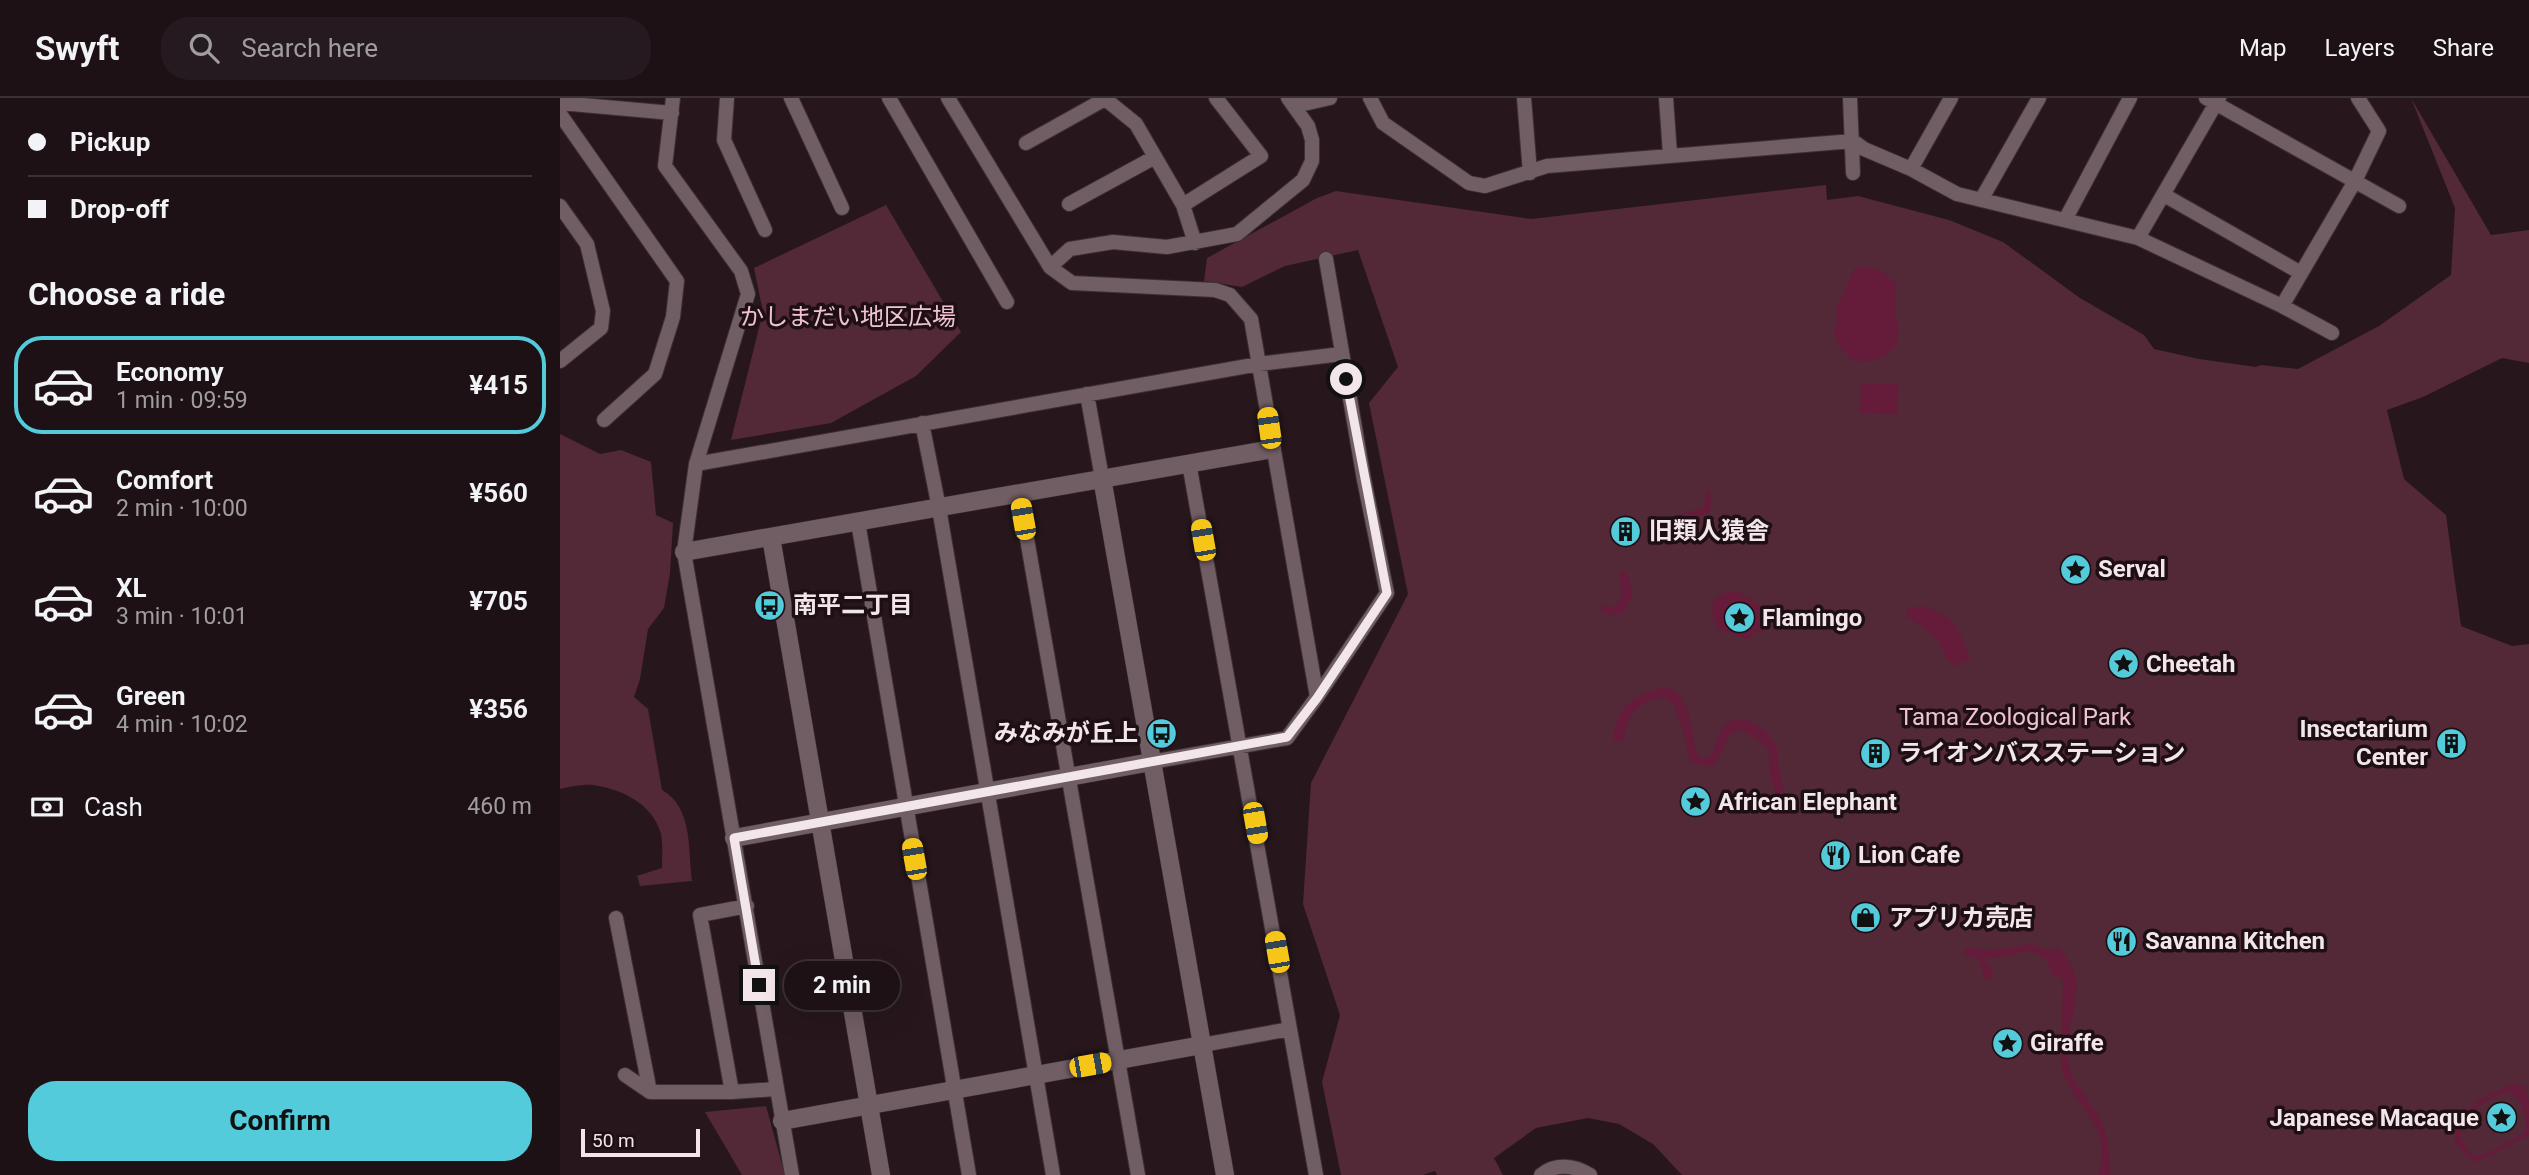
<!DOCTYPE html>
<html lang="en">
<head>
<meta charset="utf-8">
<style>
  body { margin:0; font-family:Roboto,"Noto Sans JP",sans-serif; background:#251a1f; color:#f1f3f6; height:100vh; display:flex; flex-direction:column; font-size:26px; white-space:nowrap }
  * { box-sizing:border-box; margin:0 }
  p { font-size:23px; color:#a09da1 }
  .icon { flex:none; width:38px; height:38px; fill:none; stroke:currentColor; stroke-width:2; stroke-linecap:round; stroke-linejoin:round }
  .map { position:relative; flex:1; overflow:hidden }
  .drawer { display:flex; flex-direction:column; background:#1d1116; width:560px }
  .drawer>* { flex:none }
  .hud { display:grid; align-content:center; height:154px; padding:0 28px; background:#1d1116 }
  .scale { position:absolute; left:21px; bottom:18px; width:119px; box-sizing:border-box; padding-left:7px; border:4px solid #f2e6ea; border-top:0; font-size:19px; line-height:24px; white-space:nowrap; color:#f2e6ea; -webkit-text-stroke:5px #1d0f13; paint-order:stroke }
  .end { position:absolute; width:32px; height:32px; margin:-16px; border:9px solid #f2e6ea; background:#111; box-shadow:0 0 0 4px #111 }
  .from { border-radius:50% }
  .bubble { position:absolute; height:49px; border-radius:24px; background:#1d1116; box-shadow:0 7px 28px #0002,0 0 0 2px #3b3135; font-size:23px; font-weight:700; line-height:49px; text-align:center }
  .car { position:absolute; width:21px; height:42px; margin:-21px -10px; border-radius:9px; box-shadow:0 0 5px 2px #0007; background:linear-gradient(#f5c518 24%,#345 0 40%,#f5c518 0 76%,#345 0 86%,#f5c518 0) }
  .hud b { display:flex; align-items:center; gap:24px; height:66px; font-size:26px }
  .hud b+b { border-top:2px solid #3b3135 }
  .hud i { width:18px; height:18px; background:#f1f3f6 }
  ul { padding:0; list-style:none }
  li { display:flex; align-items:center; gap:21px; height:98px; margin:0 14px 10px; padding:0 14px; border:4px solid transparent; border-radius:28px }
  li div { flex:1 }
  li b { display:block; font-size:26px }
  li em { font-style:normal; font-weight:700 }
  li.active { border-color:#53cbdb }
  li>.icon { width:63px; height:63px; stroke-width:1.5 }
  h2 { padding:0 28px; font-size:32px; line-height:84px }
  .pay { display:flex; align-items:center; gap:18px; height:77px; padding:0 28px; font-size:26px }
  .pay p { margin-inline-start:auto }
  .cta { display:flex; gap:14px; margin-top:auto; padding:14px 28px }
  .cta a { flex:1; height:80px; border-radius:28px; background:#53cbdb; color:#111; font-size:28px; font-weight:700; line-height:80px; text-align:center }
  header { display:flex; align-items:center; gap:42px; box-sizing:border-box; height:98px; padding:0 35px; background:#1d1116; border-bottom:2px solid #3b3135 }
  header strong { font-size:33px }
  nav { display:flex; gap:38px; margin-inline-start:auto; font-size:24px }
  .search { width:490px; height:63px; background:#251a1f; display:flex; align-items:center; gap:18px; box-sizing:border-box; padding:0 24px; border-radius:28px; color:#a09da1; font-size:26px }
  main { display:flex; flex:1; min-height:0 }
  .map>svg:first-child { display:block }
  .green { fill:#532837 }
  .water { fill:#651c3b; fill-rule:evenodd }
  .lines { fill:none; stroke-linecap:round; stroke-linejoin:round }
  .minor-casing { stroke:#3c3134; stroke-width:16 }
  .tertiary-casing { stroke:#3c3134; stroke-width:19 }
  .minor { stroke:#715e64; stroke-width:14 }
  .tertiary { stroke:#715e64; stroke-width:18 }
  .route { stroke:#f2e6ea; stroke-width:9 }
  .labels { text-anchor:middle; stroke-width:7; stroke-linejoin:round; paint-order:stroke }
  .park-label { font-size:24px; fill:#f1c3d1; stroke:#1d0f13 }
  .poi-label { font-size:24px; font-weight:bold; fill:#f2e6ea; stroke:#1d0f13; text-anchor:start }
</style>
</head>
<body>
<header>
<strong>Swyft</strong>
<div class="search"><svg class="icon" aria-label="search" viewBox="0 0 24 24"><circle cx="10" cy="10" r="6"/><path d="M15 15l6 6"/></svg>Search here</div>
<nav><a>Map</a><a>Layers</a><a>Share</a></nav>
</header>
<main>
<section class="drawer">
<div class="hud">
<b><i class="from"></i>Pickup</b>
<b><i></i>Drop-off</b>
</div>
<h2>Choose a ride</h2>
<ul>
<li class="active"><svg class="icon" aria-label="car" viewBox="0 0 24 24"><path d="M5 17H2v-5l4-1 3-4h7l3 4 3 1v5h-3M9 17h6M6 11h13"/><circle cx="7" cy="17" r="2"/><circle cx="17" cy="17" r="2"/></svg><div><b>Economy</b><p>1 min · 09:59</p></div><em>¥415</em></li>
<li><svg class="icon" aria-label="car" viewBox="0 0 24 24"><path d="M5 17H2v-5l4-1 3-4h7l3 4 3 1v5h-3M9 17h6M6 11h13"/><circle cx="7" cy="17" r="2"/><circle cx="17" cy="17" r="2"/></svg><div><b>Comfort</b><p>2 min · 10:00</p></div><em>¥560</em></li>
<li><svg class="icon" aria-label="car" viewBox="0 0 24 24"><path d="M5 17H2v-5l4-1 3-4h7l3 4 3 1v5h-3M9 17h6M6 11h13"/><circle cx="7" cy="17" r="2"/><circle cx="17" cy="17" r="2"/></svg><div><b>XL</b><p>3 min · 10:01</p></div><em>¥705</em></li>
<li><svg class="icon" aria-label="car" viewBox="0 0 24 24"><path d="M5 17H2v-5l4-1 3-4h7l3 4 3 1v5h-3M9 17h6M6 11h13"/><circle cx="7" cy="17" r="2"/><circle cx="17" cy="17" r="2"/></svg><div><b>Green</b><p>4 min · 10:02</p></div><em>¥356</em></li>
</ul>
<div class="pay"><svg class="icon" aria-label="cash" viewBox="0 0 24 24"><path d="M3 7h18v10H3z"/><circle cx="12" cy="12" r="2"/></svg>Cash<p>460 m</p></div>
<div class="cta"><a>Confirm</a></div>
</section>
<div class="map">
<svg width="1969" height="1077" viewBox="0 0 1969 1077">
  <rect width="100%" height="100%" fill="#27171d"/>
  <!-- green -->
  <path class="green" d="M1851 0 1931 137 1969 132V265L1942 260 1863 299 1827 312 1844 381 1886 417 1901 528 1952 548 1969 546V1077H1122L1093 1046 1059 1026 1028 1020 976 1030 934 1060 943 1077H877L875 1073 863 1077H781L762 984 780 917 743 806 751 685 848 496 809 305 838 269 798 152 725 168 682 189 644 183 647 160 757 100 776 93 971 121 1266 87 1267 102 1298 98 1389 122 1443 144 1520 200 1584 237 1594 251 1639 261 1696 269 1701 267 1738 271 1819 228 1891 177 1895 110Z
    M326 107 401 234 356 278 271 325 171 342 203 214 194 170Z
    M0 336 40 356 61 352 91 364 96 417 113 425 110 475 104 510 88 531 80 581 74 599 88 611 102 692C133 709 128 752 132 783L80 788 77 778 102 770C102 759 103 746 101 736 93 706 62 691 33 687 23 686 10 689 0 691Z
    M206 1008 225 1077H182L145 1014Z"/>
  <!-- water -->
  <path class="water" d="M1305 168 1323 174 1336 187C1333 208 1340 227 1337 247L1325 258 1309 264 1292 262 1277 246 1274 234 1277 224 1276 212 1294 171Z
    M1301 285H1338L1337 316 1299 315Z
    M1146 392C1154 399 1151 406 1149 415 1127 421 1117 428 1103 445L1096 438C1106 420 1126 414 1144 409Z
    M1065 473C1074 490 1074 506 1059 517L1042 516 1040 507 1047 509 1056 508 1062 499 1059 475Z
    M1166 493H1177L1201 508 1204 519 1208 525 1204 533 1193 535 1190 541C1179 541 1171 533 1159 532L1152 517 1153 503 1159 497H1165Z
    M1362 508C1394 517 1401 531 1410 562L1395 568 1386 560 1377 540 1346 517 1348 510Z
    M1103 589C1134 593 1129 637 1139 659L1149 660C1157 651 1156 635 1166 626 1182 613 1209 630 1216 647 1218 651 1217 658 1218 663 1220 678 1224 692 1226 706L1218 718 1210 711 1215 704 1216 695 1209 675V655L1206 648 1182 632 1169 637 1156 665 1148 669 1130 664 1122 628 1113 606 1103 599C1077 603 1066 619 1063 645L1053 642C1056 608 1074 598 1103 589Z
    M1470 846 1492 853 1498 849C1537 891 1502 917 1508 962 1511 985 1528 1000 1539 1019 1548 1036 1551 1058 1550 1077H1538C1557 1026 1509 1010 1501 965L1503 880 1493 877 1485 861 1475 854H1461L1440 860H1427L1426 864 1432 870 1433 877 1430 881 1425 882 1419 862 1414 859 1404 858 1403 854 1408 850 1434 852Z
    M1952 986 1965 988 1969 1003V1037C1951 1045 1934 1057 1916 1064L1910 1061 1895 1044C1893 1010 1926 998 1952 986ZM1945 994C1962 996 1969 1020 1964 1035L1922 1058 1912 1057 1901 1041C1902 1012 1922 1006 1945 994Z"/>
  <g class="lines">
    <defs>
      <path id="minor" d="M113 0 105 68 181 173 188 196 136 366 124 454 232 1077
        M167 0 164 42 205 132
        M231 0 282 110
        M329 0 447 204
        M388 0 490 169
        M544 0 576 26 623 107 635 145
        M810 0 823 25 909 85 925 88 987 68 1293 43 1304 51 1351 71 1397 96 1578 140 1722 208 1772 235
        M964 0 970 75
        M1106 0 1110 56
        M1290 0 1293 75
        M1646 0 1839 108
        M0 5 112 15
        M735 8 770 0
        M0 16 117 183 113 219 95 276 44 322
        M466 45 545 1
        M1351 71 1391 0
        M1604 97 1741 175
        M1421 102 1479 0
        M509 106 595 59
        M623 107 701 58 656 0
        M0 108 27 146 43 213 41 230 0 263
        M1505 122 1570 0
        M1578 140 1659 0
        M1722 208 1795 83 1819 33 1798 0
        M527 296 542 380
        M362 325 379 410 493 1077
        M629 365 756 1077
        M136 366 699 266 781 256
        M459 395 578 1077
        M298 424 409 1077
        M757 599 827 495 804 382 766 161
        M591 664 727 640 757 599 691 221 670 197 655 192 512 185 490 169 510 151 553 144 607 149 677 136 743 82 752 63V42L748 28 728 0
        M56 820 90 994H172L216 991
        M642 947 730 931
        M65 977 90 994
        M172 994 140 817 187 808
        M981 1077C995 1065 1014 1067 1030 1077"/>
      <path id="tertiary" d="M542 380 665 1077
        M211 439 321 1077
        M124 454 712 351
        M174 740 591 664
        M222 1023 642 947"/>
    </defs>
    <!-- minor casing -->
    <use href="#minor" class="minor-casing"/>
    <!-- tertiary casing -->
    <use href="#tertiary" class="tertiary-casing"/>
    <!-- minor -->
    <use href="#minor" class="minor"/>
    <!-- tertiary -->
    <use href="#tertiary" class="tertiary"/>
  </g>
  <g class="lines">
    <!-- route -->
    <path class="route" d="M199 887 174 740 727 639 757 600 827 495 786 281"/>
  </g>
  <!-- icons -->
  <defs>
    <symbol id="building-disc" viewBox="-11 -11 22 22"><circle r="9.5" fill="#53cbdb" stroke="#1d0f13"/><path d="M-4-6H4V6H1V3H-1V6H-4ZM-2.5-4.3h1.7v1.8h-1.7ZM.8-4.3h1.7v1.8H.8ZM-2.5-1h1.7V.8h-1.7ZM.8-1h1.7V.8H.8Z" fill="#111"/></symbol>
    <symbol id="sight-disc" viewBox="-11 -11 22 22"><circle r="9.5" fill="#53cbdb" stroke="#1d0f13"/><path d="M0-6L1.8-2.2L6-1.7L2.9 1.2L3.7 5.4L0 3.3L-3.7 5.4L-2.9 1.2L-6-1.7L-1.8-2.2Z" fill="#111"/></symbol>
    <symbol id="bus-disc" viewBox="-11 -11 22 22"><circle r="9.5" fill="#53cbdb" stroke="#1d0f13"/><path d="M-5-6H5V4H4V6H2V4H-2V6H-4V4H-5ZM-3.5-4V0h7V-4ZM-3.5 1.2v1.5H-2V1.2ZM2 1.2v1.5H3.5V1.2Z" fill="#111"/></symbol>
    <symbol id="restaurant-disc" viewBox="-11 -11 22 22"><circle r="9.5" fill="#53cbdb" stroke="#1d0f13"/><path d="M-5-6h1v4h1v-4h1v4h1v-4h1v5L-1.5 .5V6h-2V.5L-5-1ZM5-6V6H3V1.5H1.5Q1.5-4 5-6Z" fill="#111"/></symbol>
    <symbol id="shop-disc" viewBox="-11 -11 22 22"><circle r="9.5" fill="#53cbdb" stroke="#1d0f13"/><path d="M-5-2.5h2.3a2.7 3.5 0 0 1 5.4 0H5L5.5 6h-11ZM-1.5-2.5h3a1.5 2.3 0 0 0-3 0Z" fill="#111"/></symbol>
  </defs>
  <g fill-rule="evenodd">
    <use href="#building-disc" x="1048" y="416" width="35" height="35"/>
    <use href="#sight-disc" x="1498" y="454" width="35" height="35"/>
    <use href="#bus-disc" x="192" y="490" width="35" height="35"/>
    <use href="#sight-disc" x="1162" y="502" width="35" height="35"/>
    <use href="#sight-disc" x="1546" y="548" width="35" height="35"/>
    <use href="#bus-disc" x="584" y="618" width="35" height="35"/>
    <use href="#building-disc" x="1874" y="628" width="35" height="35"/>
    <use href="#building-disc" x="1298" y="638" width="35" height="35"/>
    <use href="#sight-disc" x="1118" y="686" width="35" height="35"/>
    <use href="#restaurant-disc" x="1258" y="740" width="35" height="35"/>
    <use href="#shop-disc" x="1288" y="802" width="35" height="35"/>
    <use href="#restaurant-disc" x="1544" y="826" width="35" height="35"/>
    <use href="#sight-disc" x="1430" y="928" width="35" height="35"/>
    <use href="#sight-disc" x="1924" y="1002" width="35" height="35"/>
  </g>
  <g class="labels">
    <!-- park labels -->
    <g class="park-label">
      <text x="288" y="227">かしまだい地区広場</text>
      <text x="1455" y="627">Tama Zoological Park</text>
    </g>
    <!-- poi labels -->
    <g class="poi-label">
      <text x="1089" y="441">旧類人猿舎</text>
      <text x="1538" y="479">Serval</text>
      <text x="233" y="515">南平二丁目</text>
      <text x="1202" y="528">Flamingo</text>
      <text x="1586" y="574">Cheetah</text>
      <text x="1868" y="639" text-anchor="end">Insectarium<tspan x="1868" dy="28">Center</tspan></text>
      <text x="578" y="643" text-anchor="end">みなみが丘上</text>
      <text x="1338" y="663">ライオンバスステーション</text>
      <text x="1158" y="712">African Elephant</text>
      <text x="1298" y="765">Lion Cafe</text>
      <text x="1329" y="828">アプリカ売店</text>
      <text x="1585" y="851">Savanna Kitchen</text>
      <text x="1470" y="953">Giraffe</text>
      <text x="1919" y="1028" text-anchor="end">Japanese Macaque</text>
    </g>
  </g>
</svg>
<div class="scale">50 m</div>
<i class="end from" style="left:786px;top:281px"></i>
<i class="end" style="left:199px;top:887px"></i>
<div class="bubble" style="left:224px;top:863px;width:116px">2 min</div>
<i class="car" style="left:709px;top:330px;rotate:352deg"></i>
<i class="car" style="left:463px;top:421px;rotate:350deg"></i>
<i class="car" style="left:643px;top:442px;rotate:350deg"></i>
<i class="car" style="left:695px;top:725px;rotate:170deg"></i>
<i class="car" style="left:354px;top:761px;rotate:350deg"></i>
<i class="car" style="left:717px;top:854px;rotate:350deg"></i>
<i class="car" style="left:530px;top:967px;rotate:80deg"></i>
</div>
</main>
</body>
</html>
